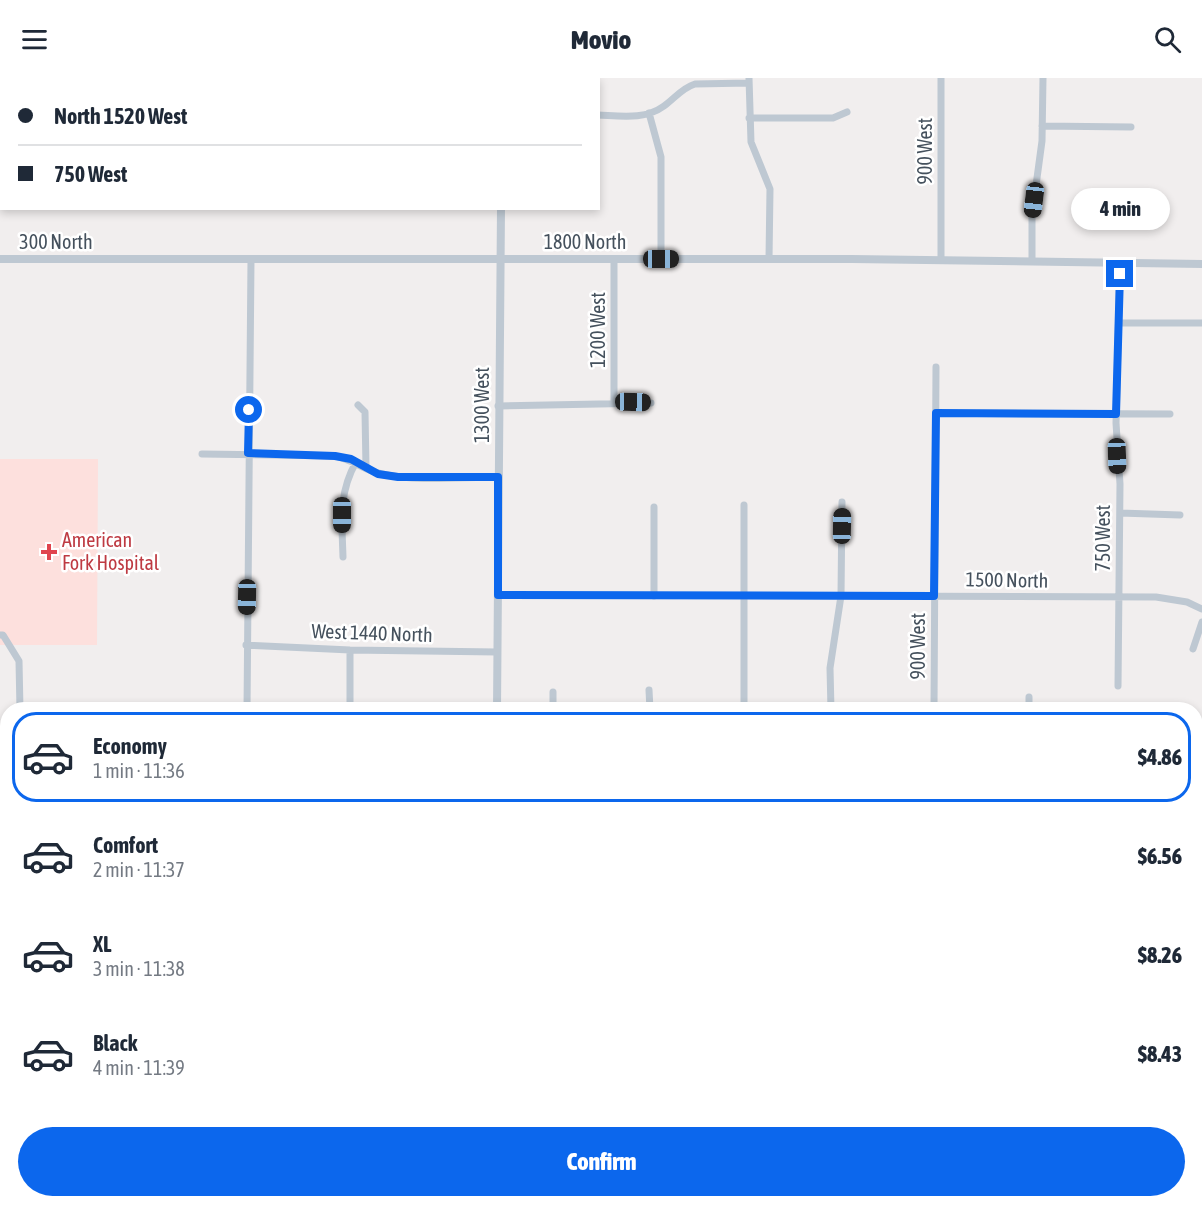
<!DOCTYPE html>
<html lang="en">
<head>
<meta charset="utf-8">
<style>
  body { margin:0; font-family:"Asap Condensed",sans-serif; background:#f2f2f3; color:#1f2937; height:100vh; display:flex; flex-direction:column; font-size:22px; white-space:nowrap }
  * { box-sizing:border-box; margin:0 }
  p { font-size:20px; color:#747a83 }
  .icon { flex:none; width:33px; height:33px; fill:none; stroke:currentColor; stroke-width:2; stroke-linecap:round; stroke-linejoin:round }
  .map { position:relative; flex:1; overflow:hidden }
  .details { position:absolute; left:0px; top:624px; width:1203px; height:506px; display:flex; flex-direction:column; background:#fff; border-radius:24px 24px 0 0; box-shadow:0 3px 9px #0003 }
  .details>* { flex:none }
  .top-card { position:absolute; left:0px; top:0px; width:600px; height:132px; box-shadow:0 3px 9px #0003; display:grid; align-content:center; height:132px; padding:0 18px; background:#fff }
  .end { position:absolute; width:27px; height:27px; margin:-14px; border:8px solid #0c67ed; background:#fff; box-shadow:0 0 0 3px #fff }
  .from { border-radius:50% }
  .bubble { position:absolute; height:42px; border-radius:21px; background:#fff; box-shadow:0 3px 9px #0003; font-size:20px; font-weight:800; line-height:42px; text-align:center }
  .car { position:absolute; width:18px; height:36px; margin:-18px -9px; border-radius:8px; box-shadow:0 0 4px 2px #0007; background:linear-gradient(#222 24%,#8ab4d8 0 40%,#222 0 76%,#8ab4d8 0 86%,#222 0) }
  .top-card b { display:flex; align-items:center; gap:21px; height:57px; font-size:22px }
  .top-card b+b { border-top:2px solid #e0e1e3 }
  .top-card i { width:15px; height:15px; background:#1f2937 }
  ul { padding:10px 0 0; list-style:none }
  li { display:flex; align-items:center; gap:18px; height:90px; margin:0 12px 9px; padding:0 6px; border:3px solid transparent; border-radius:24px }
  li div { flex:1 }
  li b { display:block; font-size:22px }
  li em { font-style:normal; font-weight:800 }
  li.current { border-color:#0c67ed }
  li>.icon { width:54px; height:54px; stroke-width:1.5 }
  .cta { display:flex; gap:12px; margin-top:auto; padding:12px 18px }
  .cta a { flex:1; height:69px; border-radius:36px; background:#0c67ed; color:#fff; font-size:24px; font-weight:800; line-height:69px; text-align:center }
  header { display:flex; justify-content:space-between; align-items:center; height:78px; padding:0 18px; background:#fff; font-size:27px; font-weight:800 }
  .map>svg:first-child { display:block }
  .medical { fill:#fde0dd }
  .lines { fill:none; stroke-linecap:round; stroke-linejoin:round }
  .minor { stroke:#bec8d2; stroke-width:7 }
  .tertiary { stroke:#bec8d2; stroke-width:8 }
  .secondary { stroke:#bfcbd9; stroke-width:9 }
  .route { stroke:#0c67ed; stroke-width:8 }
  .health-dot { fill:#e0444e; stroke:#fff; stroke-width:2 }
  .labels { text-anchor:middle; stroke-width:5; stroke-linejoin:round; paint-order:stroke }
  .street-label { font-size:20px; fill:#45515d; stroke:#fff }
  .health-label { font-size:20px; fill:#be3a42; stroke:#fff; text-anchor:start }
</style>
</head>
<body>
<header><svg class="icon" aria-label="menu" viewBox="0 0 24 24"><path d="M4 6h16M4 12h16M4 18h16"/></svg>Movio<svg class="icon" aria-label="search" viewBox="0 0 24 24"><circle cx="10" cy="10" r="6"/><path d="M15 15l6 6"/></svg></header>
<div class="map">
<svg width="1202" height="1129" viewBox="0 0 1202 1129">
  <rect width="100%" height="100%" fill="#f1eeee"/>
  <!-- medical -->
  <path class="medical" d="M0 381H98L97 567H0Z"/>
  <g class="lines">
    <!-- minor -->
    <path class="minor" d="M749 0 751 64 770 111 769 181
      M941 0V182
      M649 35 661 79V181
      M598 37C621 38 645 42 664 28 675 20 682 10 695 6L749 5
      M749 40H833L847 34
      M1042 48 1131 49
      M614 181V324
      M1032 183V137L1042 63 1043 0
      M1120 245H1202
      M358 327 365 334 366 390
      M498 328 651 325
      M936 335 1170 336
      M202 376 335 378C352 381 365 393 382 396 419 404 460 399 498 399
      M744 427V632
      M654 429V518
      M1120 435 1180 437
      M343 479C342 444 338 416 356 384
      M498 517 1156 519 1187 524 1202 531
      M0 557H3L19 583 20 632
      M246 567 350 572 497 574
      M1193 571 1202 544
      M1118 608 1120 406 1116 345 1120 185
      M649 612 650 632
      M247 632 251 181
      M350 632V572
      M553 632V614
      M831 632 830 590 841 518 842 424
      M934 632 936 289
      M1029 632V619
      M0 676H8
      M1196 773H1202
      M1196 892H1202
      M1196 1115H1202
      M66 1122V1129
      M138 1122V1129
      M353 1122V1129
      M1013 1122V1129
      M627 1123 682 1122
      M725 1129V1122
      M840 1129V1122"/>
    <!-- tertiary -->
    <path class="tertiary" d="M502 0V2
      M0 181H852L1202 186
      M497 632 501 130
      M494 1129V1122"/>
    <!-- secondary -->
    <path class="secondary" d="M0 958H8
      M1196 967H1202"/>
  </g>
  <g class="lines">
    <!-- route -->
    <path class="route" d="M249 332 248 375 335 378 351 381 378 396 398 399H498V517L934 518 936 335 1116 336 1120 196"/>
  </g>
  <!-- markers -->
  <path class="health-dot" d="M46 465h6v6h6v6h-6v6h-6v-6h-6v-6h6z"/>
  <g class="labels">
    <!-- street labels -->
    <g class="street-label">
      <text transform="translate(925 73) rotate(-90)" y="7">900 West</text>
      <text x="56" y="171">300 North</text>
      <text x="585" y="171">1800 North</text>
      <text transform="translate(598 252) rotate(-90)" y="7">1200 West</text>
      <text transform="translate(482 327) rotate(-90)" y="7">1300 West</text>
      <text transform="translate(1103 460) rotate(-90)" y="7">750 West</text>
      <text transform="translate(1007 502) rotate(1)" y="7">1500 North</text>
      <text transform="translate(372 555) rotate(2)" y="7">West 1440 North</text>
      <text transform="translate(918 568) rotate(-90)" y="7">900 West</text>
    </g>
    <!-- health labels -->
    <g class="health-label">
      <text x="62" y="469">American<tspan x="62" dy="23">Fork Hospital</tspan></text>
    </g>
  </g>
</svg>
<i class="end from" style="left:249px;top:332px"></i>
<i class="end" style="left:1120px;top:196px"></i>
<div class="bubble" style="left:1071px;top:110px;width:99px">4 min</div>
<i class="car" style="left:1034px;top:122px;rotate:187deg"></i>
<i class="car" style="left:661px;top:181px;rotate:90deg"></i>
<i class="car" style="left:633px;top:324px;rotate:91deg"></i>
<i class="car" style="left:1117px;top:378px;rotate:178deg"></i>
<i class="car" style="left:342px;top:437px;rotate:180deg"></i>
<i class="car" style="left:842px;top:448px;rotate:1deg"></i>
<i class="car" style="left:247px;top:519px;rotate:181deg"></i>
<div class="top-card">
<b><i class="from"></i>North 1520 West</b>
<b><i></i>750 West</b>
</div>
<section class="details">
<ul>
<li class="current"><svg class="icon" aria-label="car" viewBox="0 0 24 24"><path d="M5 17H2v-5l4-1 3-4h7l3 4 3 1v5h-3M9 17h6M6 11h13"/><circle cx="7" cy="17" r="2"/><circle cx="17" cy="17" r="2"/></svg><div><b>Economy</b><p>1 min · 11:36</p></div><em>$4.86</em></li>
<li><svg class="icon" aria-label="car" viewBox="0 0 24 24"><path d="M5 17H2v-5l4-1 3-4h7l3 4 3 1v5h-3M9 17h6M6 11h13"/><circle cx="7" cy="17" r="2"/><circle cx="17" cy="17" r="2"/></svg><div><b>Comfort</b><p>2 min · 11:37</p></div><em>$6.56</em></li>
<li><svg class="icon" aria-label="car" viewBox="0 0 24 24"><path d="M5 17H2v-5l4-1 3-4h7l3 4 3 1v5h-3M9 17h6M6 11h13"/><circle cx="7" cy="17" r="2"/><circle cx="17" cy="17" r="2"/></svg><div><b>XL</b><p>3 min · 11:38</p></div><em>$8.26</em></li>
<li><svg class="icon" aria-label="car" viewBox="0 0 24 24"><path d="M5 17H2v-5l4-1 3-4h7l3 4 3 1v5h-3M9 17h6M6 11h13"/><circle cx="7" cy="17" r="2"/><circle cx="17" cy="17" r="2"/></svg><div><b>Black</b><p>4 min · 11:39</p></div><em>$8.43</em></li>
</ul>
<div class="cta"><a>Confirm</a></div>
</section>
</div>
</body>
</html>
